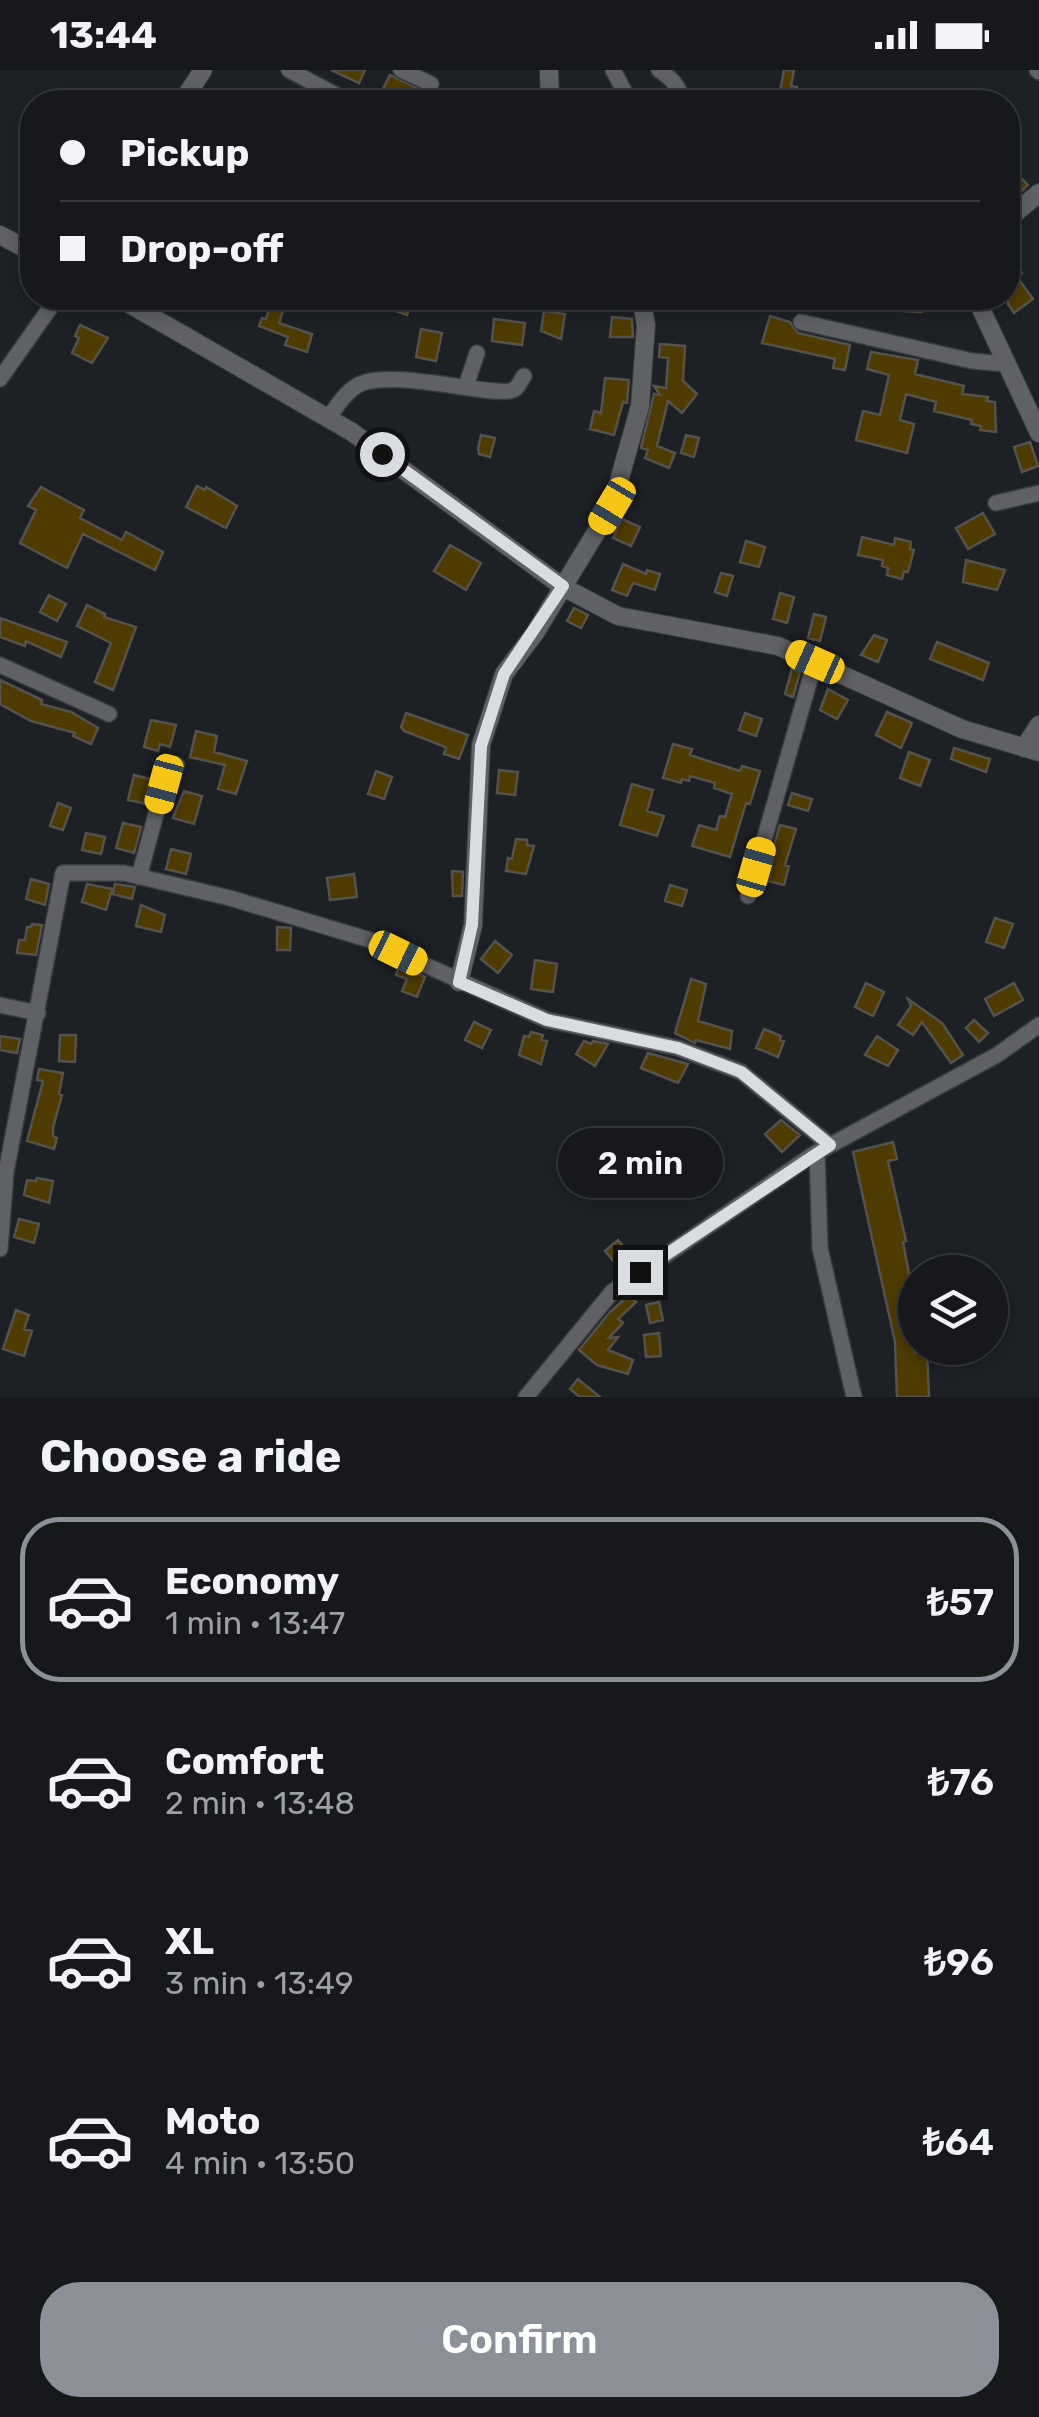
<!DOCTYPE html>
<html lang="en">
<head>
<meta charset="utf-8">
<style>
  body { margin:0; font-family:Rubik,sans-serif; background:#1f2125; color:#f1f3f6; height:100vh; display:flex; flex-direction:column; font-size:38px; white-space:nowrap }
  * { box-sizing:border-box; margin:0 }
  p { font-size:32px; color:#9ea0a3 }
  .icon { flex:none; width:55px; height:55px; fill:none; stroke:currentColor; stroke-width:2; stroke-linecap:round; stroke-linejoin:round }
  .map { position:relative; height:1327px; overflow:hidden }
  .side { display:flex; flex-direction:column; background:#16181c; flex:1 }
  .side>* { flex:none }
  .top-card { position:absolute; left:20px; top:20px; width:1000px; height:220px; border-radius:40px; box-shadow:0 5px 15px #0003,0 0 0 2px #35373b; display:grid; align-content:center; height:220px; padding:0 40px; background:#16181c }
  .buttons { position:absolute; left:898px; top:1185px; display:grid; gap:20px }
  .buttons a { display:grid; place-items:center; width:110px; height:110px; border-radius:50%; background:#16181c; box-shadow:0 5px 15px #0003,0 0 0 2px #35373b; font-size:50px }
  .end { position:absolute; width:45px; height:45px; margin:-22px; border:12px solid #d9dce0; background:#111; box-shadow:0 0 0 5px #111 }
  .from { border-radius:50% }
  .bubble { position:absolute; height:70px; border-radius:35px; background:#16181c; box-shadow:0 5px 15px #0003,0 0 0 2px #35373b; font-size:32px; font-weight:600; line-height:70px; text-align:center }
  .car { position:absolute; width:30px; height:60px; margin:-30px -15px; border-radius:12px; box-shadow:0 0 8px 2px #0007; background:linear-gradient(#f5c518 24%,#345 0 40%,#f5c518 0 76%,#345 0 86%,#f5c518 0) }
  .top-card b { display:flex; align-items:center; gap:35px; height:95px; font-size:38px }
  .top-card b+b { border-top:2px solid #35373b }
  .top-card i { width:25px; height:25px; background:#f1f3f6 }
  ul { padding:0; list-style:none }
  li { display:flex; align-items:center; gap:30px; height:165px; margin:0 20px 15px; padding:0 20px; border:5px solid transparent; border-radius:40px }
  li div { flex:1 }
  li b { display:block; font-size:38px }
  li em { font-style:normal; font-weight:600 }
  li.on { border-color:#8c9099 }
  li>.icon { width:90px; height:90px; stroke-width:1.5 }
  h2 { padding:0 40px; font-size:45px; line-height:120px }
  .cta { display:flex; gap:20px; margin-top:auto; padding:20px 40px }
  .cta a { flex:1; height:115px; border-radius:40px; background:#8c9099; color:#fff; font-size:40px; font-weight:600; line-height:115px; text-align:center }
  .status { display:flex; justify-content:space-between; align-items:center; height:70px; padding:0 50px; background:#16181c; direction:ltr }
  .status svg { height:28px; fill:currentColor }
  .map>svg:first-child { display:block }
  .building { fill:#4f3b00; stroke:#55524c; stroke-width:2.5 }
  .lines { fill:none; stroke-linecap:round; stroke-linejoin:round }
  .minor-casing { stroke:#373a3f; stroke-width:18 }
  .tertiary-casing { stroke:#373a3f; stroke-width:20 }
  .minor { stroke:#5f6164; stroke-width:15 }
  .tertiary { stroke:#5f6164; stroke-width:18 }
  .route { stroke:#d9dce0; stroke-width:12 }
</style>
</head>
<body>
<div class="status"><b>13:44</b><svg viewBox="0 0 49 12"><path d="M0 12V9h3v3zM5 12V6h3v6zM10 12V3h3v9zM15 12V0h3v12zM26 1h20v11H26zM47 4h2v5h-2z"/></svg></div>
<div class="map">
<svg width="1039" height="1327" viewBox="0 0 1039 1327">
  <rect width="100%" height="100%" fill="#1d2025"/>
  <!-- building -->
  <path class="building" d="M331 0H365L359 13Z
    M784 0H794L791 16 797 17 794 32H778Z
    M390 5 431 25 427 32H400L381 23Z
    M1020 107 1028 115 1013 129 1008 119Z
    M1008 182 1022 203 1017 207 1033 229 1014 243 1008 234Z
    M397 228H413L407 245 393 240Z
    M658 228H707V236L659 239Z
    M905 228H922V242L904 241Z
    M271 234 284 238 279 253 312 264 307 282 285 275 288 267 259 256 262 248 266 249Z
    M544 241 565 244 561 269 541 261Z
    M770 246 790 252 798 263 850 275 845 300 833 298 835 289 762 273Z
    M612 247 632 249 633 267H610Z
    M494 249 525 253 522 275 492 271Z
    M80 255 108 268 92 293 72 283 79 268 75 266Z
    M421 259 442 263 436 291 416 287Z
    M660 274 685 276 683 311 697 324 682 343 668 331 657 376 675 383 669 398 645 388 648 380 641 378 654 324 660 325 654 316 666 318 668 288 659 287Z
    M871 282 918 290 915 304 964 316 962 324 988 327 987 331 995 332 996 362 980 360 981 356 971 354 972 350 934 341 936 332 906 324 900 350 914 354 907 383 856 370 863 341 880 345 889 305 867 299Z
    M605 308 629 310 627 333 623 332 614 365 590 359 594 341 601 343Z
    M481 365 495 368 490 387 479 384 478 379Z
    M686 365 699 368 694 387 681 383Z
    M1030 372 1038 396 1022 402 1014 377Z
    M197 416 205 420 206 417 237 436 226 458 186 437Z
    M41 417 84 440 80 448 122 470 126 462 163 482 155 500 83 464 67 498 20 473 36 440 28 436Z
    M983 443 995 464 968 479 956 458Z
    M622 449 640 457 631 476 613 468Z
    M862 467 894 475 895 468 911 472 910 479 914 480 908 502 904 501 902 509 887 505 888 498 882 496 883 490 858 485Z
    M746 471 765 477 759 497 740 492Z
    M450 475 481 493 466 520 434 501Z
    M966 490 1005 500 997 520 963 512Z
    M623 494 646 504 647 500 660 504 655 520 633 513 627 526 612 520Z
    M721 503 733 506 727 526 715 522Z
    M780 523 794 527 787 553 773 549Z
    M49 525 66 534 57 551 40 542Z
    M87 535 105 544 104 547 136 557 113 620 95 612 111 573 77 556Z
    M574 538 588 545 581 558 567 551Z
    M814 544 826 547 820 571 808 568Z
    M0 548 67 572 61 587 26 571 25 576 0 567Z
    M874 565 887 570 878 592 861 585Z
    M937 572 989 593 983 610 930 589Z
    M792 599 800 602 793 627 785 624Z
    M0 610 42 630 41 634 71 642 98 658 91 674 73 666 75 663 31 651 0 634Z
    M828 619 848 630 837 649 820 640Z
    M887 642 912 653 901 678 876 665Z
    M406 643 468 665 459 689 444 684 446 678 443 676 404 661 401 657Z
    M745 643 762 649 756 666 739 660Z
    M151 650 176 655 170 677 160 674 158 681 144 677Z
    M196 661 217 666 214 682 247 691 236 724 218 719 225 695 190 687Z
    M673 674 692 679 690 685 708 691 740 701 742 696 760 701 750 734 746 733 730 787 692 776 699 755 716 760 720 746 725 747 732 724 714 718 715 713 690 706 689 711 682 709 681 713 663 708Z
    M954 678 990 689 986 702 951 689Z
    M909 682 930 690 920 716 900 708Z
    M499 700 518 702 515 725 497 723Z
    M376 701 392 707 384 729 368 724Z
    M134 705 154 710 147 734 128 730Z
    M632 714 653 720 647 741 664 746 657 766 620 755Z
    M184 721 202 726 194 754 173 748Z
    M792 723 812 729 808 741 788 735Z
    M58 733 71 738 63 760 50 756Z
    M123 753 141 757 134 783 116 778Z
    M780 755 796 759 785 795 789 796 784 815 764 810Z
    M86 763 105 767 101 784 82 780Z
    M516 769 527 770V775L534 776 526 804 506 801 508 788 512 789Z
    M171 779 191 784 186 804 166 799Z
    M452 801 463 802 462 826H453Z
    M354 804 357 827 330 830 327 808Z
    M31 809 49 814 45 835 26 829Z
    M87 814 112 819 106 840 82 832Z
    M115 814 135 817 132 829 113 824Z
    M670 815 687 820 682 836 665 831Z
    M141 835 165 845 161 862 136 856Z
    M995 848 1013 854 1004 878 986 872Z
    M32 854 42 855 36 885 17 883 19 870H25L27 857H31Z
    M277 857 291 858 290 880H277Z
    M495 871 512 885 498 903 481 889Z
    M535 890 557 894 553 922 531 919Z
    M399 896 425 907 417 927 402 921 407 909 396 905Z
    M691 909 706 914 698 951 732 961 730 979 696 970 695 973 675 963Z
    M866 913 884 922 873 946 855 937Z
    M1014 913 1023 930 994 946 985 929Z
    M908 929 942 953 963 985 951 993 922 952 913 965 898 955 911 936Z
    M974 950 988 963 979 972 966 958Z
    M474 952 491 960 482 978 465 970Z
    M764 959 781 966 780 970 784 971 778 987 756 978Z
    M531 962 543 965 541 970 547 971 541 994 519 985 524 966 529 967Z
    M60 965H76L75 992 59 991Z
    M0 966 20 969 17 983 0 980Z
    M877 966 898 980 888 996 865 985Z
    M584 971 591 974 593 971 608 974 595 996 576 984Z
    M648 983 688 994 678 1013 641 998Z
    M39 999 63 1003 59 1024 62 1025 53 1058V1066L57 1068 54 1079 27 1071 43 1011 37 1010Z
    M781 1050 800 1065 782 1082 765 1064Z
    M893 1072 897 1089 888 1091 906 1171 903 1172 915 1235V1283L927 1282 929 1327H897L895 1272 853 1082Z
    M37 1108 53 1111 49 1133 24 1125 27 1110 36 1111Z
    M19 1149 39 1154 34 1173 14 1167Z
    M618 1170 636 1192 622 1201 605 1181Z
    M629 1225 636 1232 618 1249 623 1253 609 1268 618 1267 608 1280 633 1290 628 1304 597 1295 579 1280 610 1242Z
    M659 1232 663 1250 650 1253 646 1235Z
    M16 1240 29 1245 24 1259 32 1261 24 1286 3 1279Z
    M659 1263 661 1286 646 1287 644 1265Z
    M578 1309 600 1327H580L570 1319Z"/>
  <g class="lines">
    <defs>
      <path id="minor" d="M289 0 349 32
        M401 0 431 14
        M613 0 630 32
        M659 0C671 8 682 18 682 32
        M1037 0 1039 2
        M801 252 972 291 1005 294
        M0 309 57 228
        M466 316 477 283
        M328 348C338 335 346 321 360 314 395 298 501 330 515 319 519 316 521 310 524 306
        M996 433 1039 423
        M0 595 109 644
        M139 807 164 714 177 695
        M748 826 815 592
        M0 935 38 943
        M817 1082 820 1178 854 1327
        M0 1179 6 1102 63 803H124L230 828 370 870 547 950 678 978 741 1002 830 1075
        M526 1327 612 1222 814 1084 997 985 1039 955"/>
      <path id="tertiary" d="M549 0 550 32
        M182 32 203 0
        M1008 149 1039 123
        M0 165 32 182
        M119 228 352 362 563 517 618 546 778 576 962 659 1039 682
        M976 228 1039 363
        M1024 678 1039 655
        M459 912 473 855 481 675 504 604 535 563 612 436 640 336 646 255 641 228"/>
    </defs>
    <!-- minor casing -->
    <use href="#minor" class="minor-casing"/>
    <!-- tertiary casing -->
    <use href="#tertiary" class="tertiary-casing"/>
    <!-- minor -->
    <use href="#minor" class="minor"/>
    <!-- tertiary -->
    <use href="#tertiary" class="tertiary"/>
  </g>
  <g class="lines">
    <!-- route -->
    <path class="route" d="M382 384 563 516 504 604 481 676 472 855 459 912 547 950 678 978 741 1002 830 1075 640 1202"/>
  </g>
</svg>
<div class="buttons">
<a><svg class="icon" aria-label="layers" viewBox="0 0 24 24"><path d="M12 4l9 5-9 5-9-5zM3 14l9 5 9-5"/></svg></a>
</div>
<i class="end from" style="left:382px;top:384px"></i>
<i class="end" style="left:640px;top:1202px"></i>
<div class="bubble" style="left:558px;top:1058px;width:165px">2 min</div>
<i class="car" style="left:612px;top:436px;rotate:211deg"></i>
<i class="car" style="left:815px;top:592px;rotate:294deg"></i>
<i class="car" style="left:164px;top:714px;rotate:195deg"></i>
<i class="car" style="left:756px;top:797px;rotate:16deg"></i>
<i class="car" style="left:398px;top:883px;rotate:116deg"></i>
<div class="top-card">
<b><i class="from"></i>Pickup</b>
<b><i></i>Drop-off</b>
</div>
</div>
<section class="side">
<h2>Choose a ride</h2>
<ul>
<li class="on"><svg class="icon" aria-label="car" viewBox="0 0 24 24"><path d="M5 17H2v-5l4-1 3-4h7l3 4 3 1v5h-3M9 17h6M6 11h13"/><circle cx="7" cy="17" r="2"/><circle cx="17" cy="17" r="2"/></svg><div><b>Economy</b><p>1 min · 13:47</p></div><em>₺57</em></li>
<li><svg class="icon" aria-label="car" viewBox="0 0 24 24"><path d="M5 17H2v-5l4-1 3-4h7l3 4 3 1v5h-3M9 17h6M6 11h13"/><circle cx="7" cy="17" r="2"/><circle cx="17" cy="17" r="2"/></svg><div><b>Comfort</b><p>2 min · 13:48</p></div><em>₺76</em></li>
<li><svg class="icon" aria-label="car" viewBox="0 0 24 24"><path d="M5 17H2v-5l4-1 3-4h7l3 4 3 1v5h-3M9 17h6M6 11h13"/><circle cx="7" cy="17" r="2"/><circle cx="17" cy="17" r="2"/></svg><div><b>XL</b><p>3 min · 13:49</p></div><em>₺96</em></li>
<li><svg class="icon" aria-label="car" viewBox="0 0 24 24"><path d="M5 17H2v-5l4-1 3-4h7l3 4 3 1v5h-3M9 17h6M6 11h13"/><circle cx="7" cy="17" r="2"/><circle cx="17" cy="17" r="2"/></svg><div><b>Moto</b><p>4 min · 13:50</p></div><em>₺64</em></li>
</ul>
<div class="cta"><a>Confirm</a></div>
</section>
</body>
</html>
